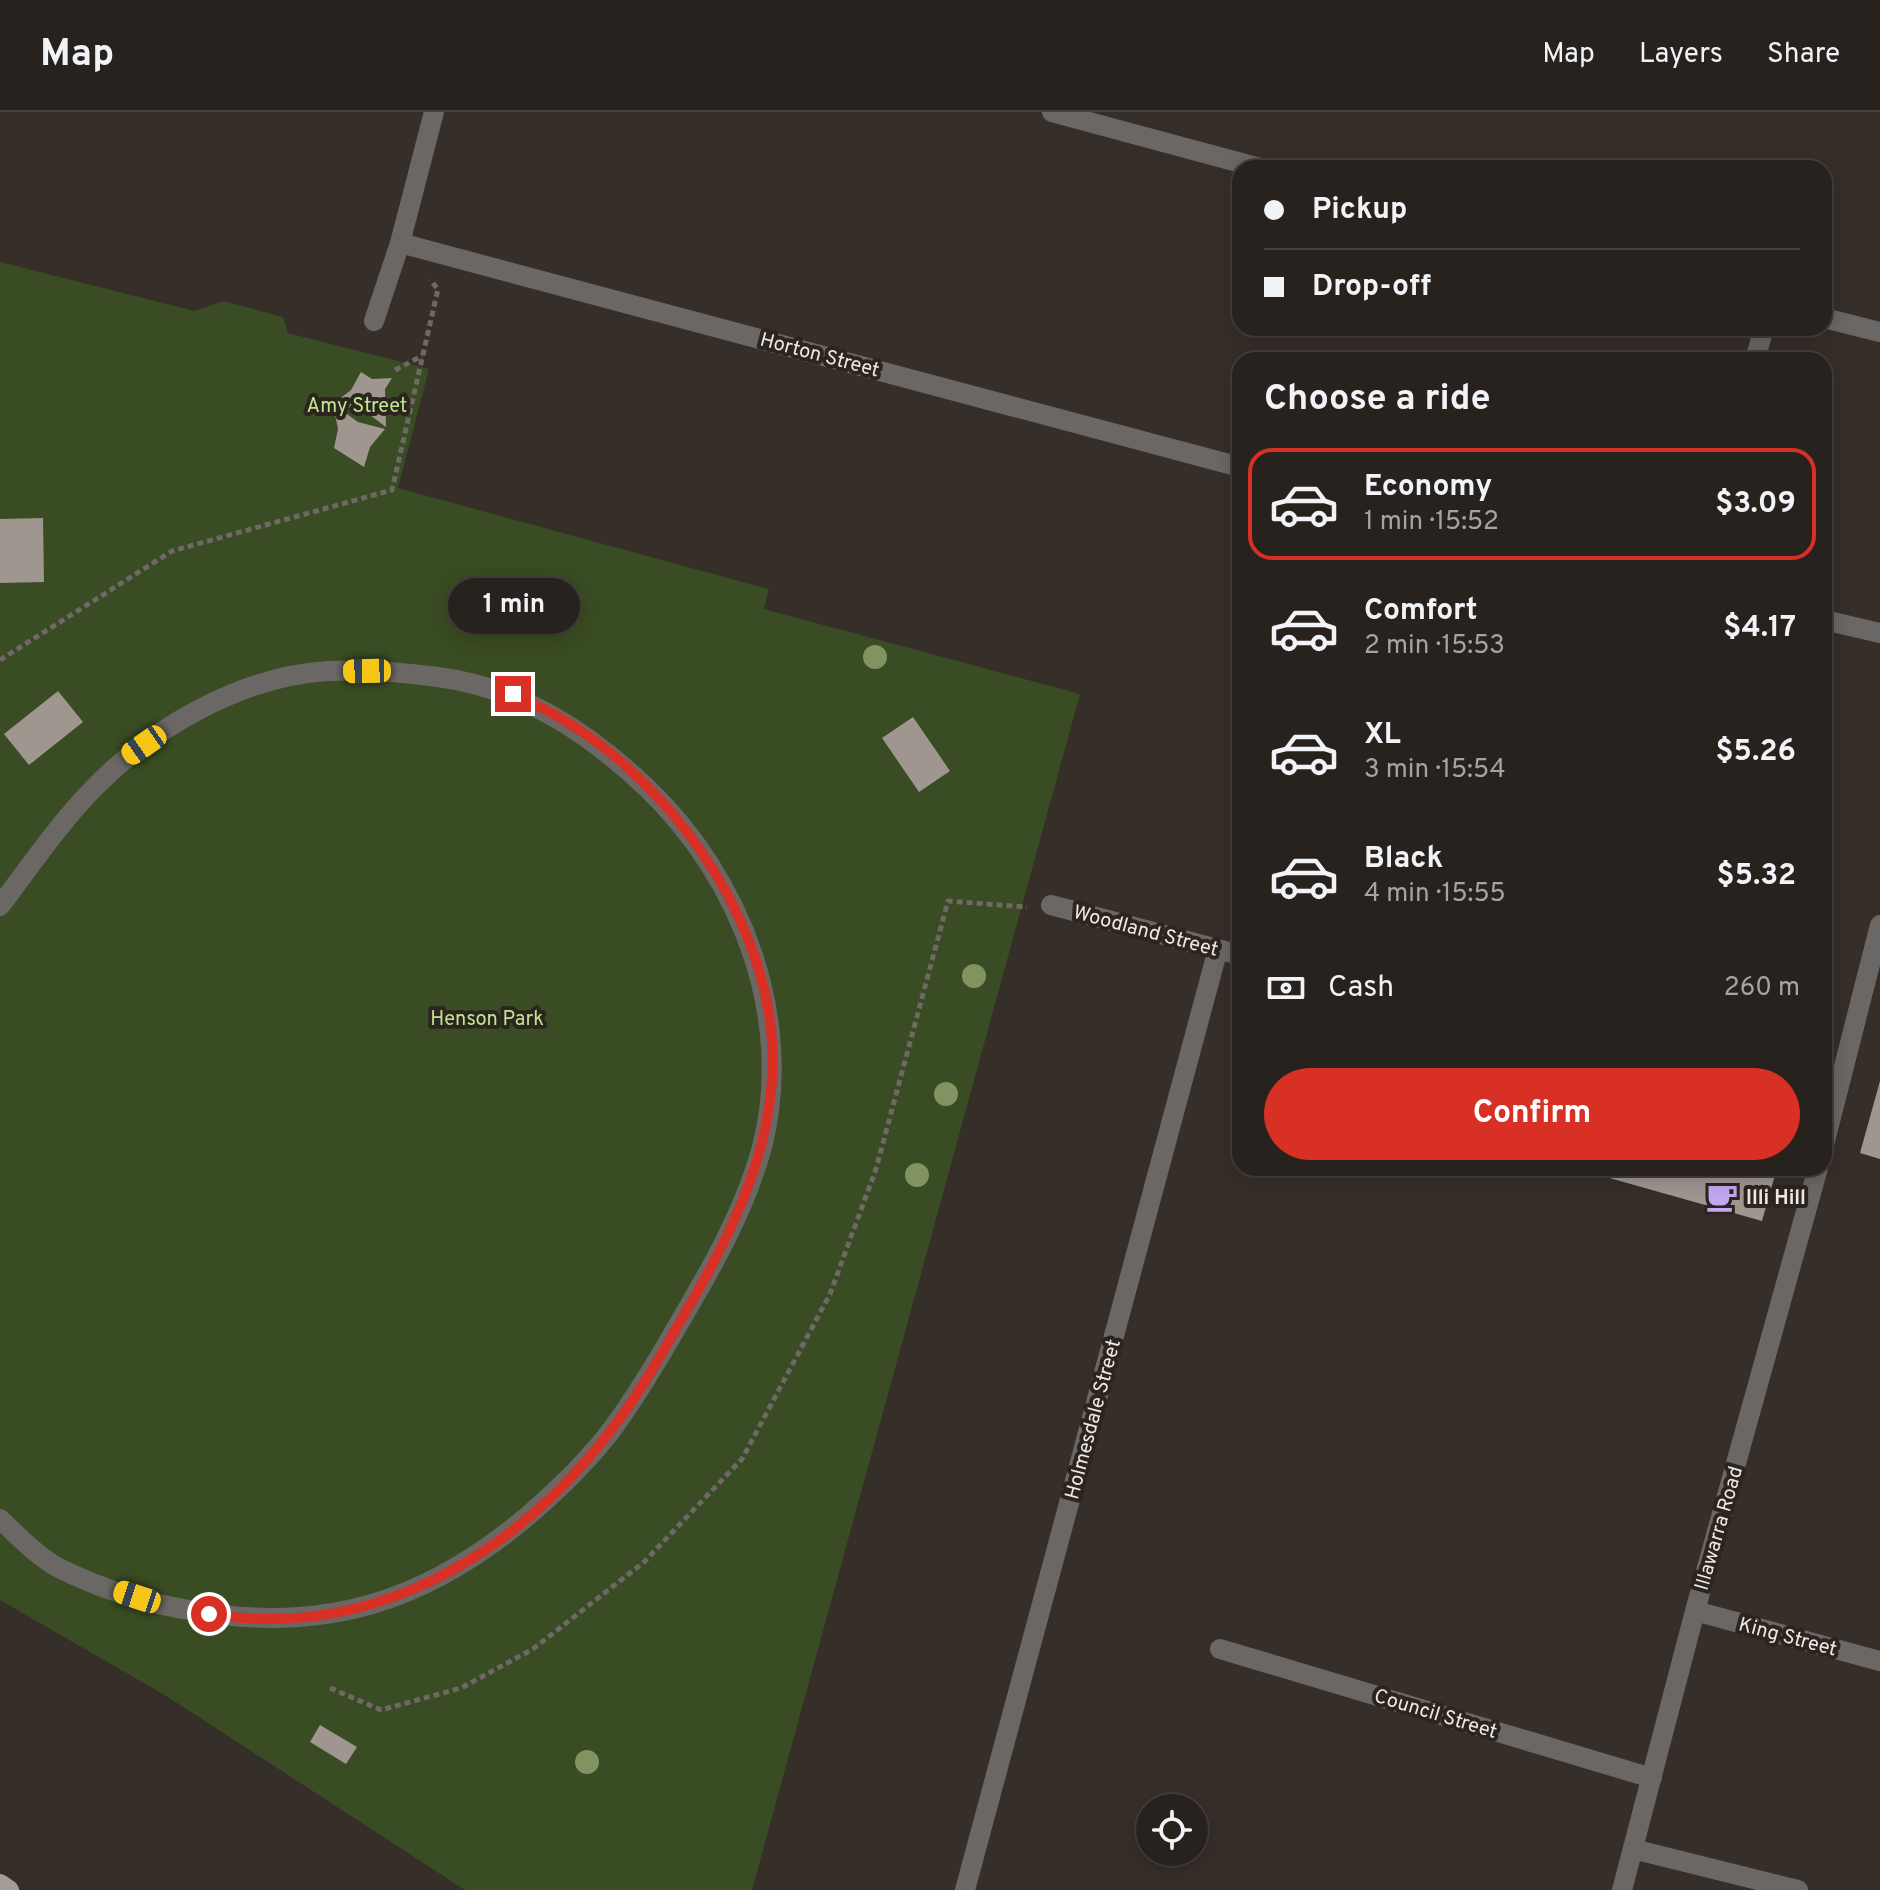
<!DOCTYPE html>
<html lang="en">
<head>
<meta charset="utf-8">
<style>
  body { margin:0; font-family:Overpass,sans-serif; background:#302a28; color:#f1f3f6; height:100vh; display:flex; flex-direction:column; font-size:30px; white-space:nowrap }
  * { box-sizing:border-box; margin:0 }
  p { font-size:26px; color:#a5a4a4 }
  .icon { flex:none; width:44px; height:44px; fill:none; stroke:currentColor; stroke-width:2; stroke-linecap:round; stroke-linejoin:round }
  .map { position:relative; flex:1; overflow:hidden }
  .sheet { position:absolute; left:1232px; top:240px; width:600px; height:824px; display:flex; flex-direction:column; background:#28221f; border-radius:24px; box-shadow:0 4px 20px #0003,0 0 0 2px #443f3d }
  .sheet>* { flex:none }
  .top-card { position:absolute; left:1232px; top:48px; width:600px; height:176px; border-radius:24px; box-shadow:0 4px 20px #0003,0 0 0 2px #443f3d; display:grid; align-content:center; height:176px; padding:0 32px; background:#28221f }
  .tools { position:absolute; left:1136px; top:1682px; display:grid; gap:16px }
  .tools a { display:grid; place-items:center; width:72px; height:72px; border-radius:50%; background:#28221f; box-shadow:0 4px 20px #0003,0 0 0 2px #443f3d; font-size:40px }
  .end { position:absolute; width:36px; height:36px; margin:-18px; border:10px solid #d93025; background:#fff; box-shadow:0 0 0 4px #fff }
  .from { border-radius:50% }
  .bubble { position:absolute; height:56px; border-radius:28px; background:#28221f; box-shadow:0 4px 20px #0003,0 0 0 2px #443f3d; font-size:26px; font-weight:700; line-height:56px; text-align:center }
  .car { position:absolute; width:24px; height:48px; margin:-24px -12px; border-radius:10px; box-shadow:0 0 6px 2px #0007; background:linear-gradient(#f5c518 24%,#345 0 40%,#f5c518 0 76%,#345 0 86%,#f5c518 0) }
  .top-card b { display:flex; align-items:center; gap:28px; height:76px; font-size:30px }
  .top-card b+b { border-top:2px solid #443f3d }
  .top-card i { width:20px; height:20px; background:#f1f3f6 }
  ul { padding:0; list-style:none }
  li { display:flex; align-items:center; gap:24px; height:112px; margin:0 16px 12px; padding:0 16px; border:4px solid transparent; border-radius:24px }
  li div { flex:1 }
  li b { display:block; font-size:30px }
  li em { font-style:normal; font-weight:700 }
  li.on { border-color:#d93025 }
  li>.icon { width:72px; height:72px; stroke-width:1.5 }
  h2 { padding:0 32px; font-size:36px; line-height:96px }
  .pay { display:flex; align-items:center; gap:20px; height:88px; padding:0 32px; font-size:30px }
  .pay p { margin-inline-start:auto }
  .cta { display:flex; gap:16px; margin-top:auto; padding:16px 32px }
  .cta a { flex:1; height:92px; border-radius:48px; background:#d93025; color:#fff; font-size:32px; font-weight:700; line-height:92px; text-align:center }
  header { display:flex; align-items:center; gap:48px; box-sizing:border-box; height:112px; padding:0 40px; background:#28221f; border-bottom:2px solid #443f3d }
  header strong { font-size:38px }
  nav { display:flex; gap:44px; margin-inline-start:auto; font-size:28px }
  .map>svg:first-child { display:block }
  .green { fill:#3a4c23 }
  .building { fill:#9f9690 }
  .lines { fill:none; stroke-linecap:round; stroke-linejoin:round }
  .path { stroke:#6f6864; stroke-width:5; stroke-dasharray:6 4; stroke-linecap:butt }
  .service { stroke:#6a6764; stroke-width:20 }
  .minor { stroke:#6a6764; stroke-width:20 }
  .primary { stroke:#a49c96; stroke-width:20 }
  .tree { fill:#819361 }
  .route { stroke:#d93025; stroke-width:10 }
  .labels { text-anchor:middle; stroke-width:8; stroke-linejoin:round; paint-order:stroke }
  .street-label { font-size:20px; fill:#eee9e6; stroke:#2c251f }
  .park-label { font-size:20px; fill:#bfe68e; stroke:#2c251f }
  .poi-label { font-size:20px; font-weight:bold; fill:#eee9e6; stroke:#2c251f; text-anchor:start }
</style>
</head>
<body>
<header>
<strong>Map</strong>
<nav><a>Map</a><a>Layers</a><a>Share</a></nav>
</header>
<div class="map">
<svg width="1880" height="1778" viewBox="0 0 1880 1778">
  <rect width="100%" height="100%" fill="#362e29"/>
  <!-- green -->
  <path class="green" d="M0 150 195 199 224 189 283 205 288 221 429 257 398 376 769 477 764 497 1080 582 752 1778H465L168 1585 0 1488Z"/>
  <!-- building -->
  <path class="building" d="M361 260 372 267 392 266 385 277 386 315 366 300 333 292 351 278Z
    M333 292 358 310 385 317 370 335 364 355 334 336 338 317Z
    M43 406 44 470 0 471V407Z
    M58 579 83 610 29 653 4 622Z
    M913 605 950 659 919 680 882 626Z
    M1880 969V1047L1860 1041Z
    M1589 1056H1777L1762 1109 1588 1060Z
    M320 1613 357 1635 346 1652 310 1630Z"/>
  <g class="lines">
    <!-- path -->
    <path class="path" d="M395 258 422 244
      M0 548 172 439 392 378 438 177 430 168
      M330 1576 381 1598 461 1576 533 1537 644 1450 742 1347 830 1182 876 1057 948 789 1027 795"/>
    <!-- service -->
    <path class="service" d="M1755 248 1764 216
      M0 794C31 753 60 710 96 674 155 614 243 564 328 559 365 557 401 560 438 565 521 576 587 619 647 676 741 766 795 906 762 1035 745 1098 711 1157 678 1213 658 1248 637 1283 613 1316 589 1348 560 1376 530 1402 429 1488 327 1522 195 1499 149 1492 101 1477 59 1456 38 1445 18 1424 0 1407
      M1220 1537 1652 1666"/>
    <!-- minor -->
    <path class="minor" d="M1052 0 1260 56
      M400 131 1240 355
      M1824 206 1880 220
      M374 209 400 131 434 0
      M1824 508 1880 521
      M1051 793 1240 843
      M1824 1033 1880 813
      M1695 1499 1880 1549
      M1633 1737 1798 1778
      M965 1778 1218 837
      M1622 1778 1695 1499 1818 1056"/>
    <!-- primary -->
    <path class="primary" d="M0 1772 9 1778"/>
  </g>
  <!-- trees -->
  <g class="tree">
    <circle cx="875" cy="545" r="12"/>
    <circle cx="974" cy="864" r="12"/>
    <circle cx="946" cy="982" r="12"/>
    <circle cx="917" cy="1063" r="12"/>
    <circle cx="587" cy="1650" r="12"/>
  </g>
  <g class="lines">
    <!-- route -->
    <path class="route" d="M209 1502C371 1529 516 1443 612 1317 640 1281 662 1241 684 1203 736 1115 782 1021 771 916 757 795 670 673 567 610 550 599 531 591 513 582"/>
  </g>
  <!-- icons -->
  <defs>
    <symbol id="cafe-bare" viewBox="-9 -9 18 18"><path d="M-5.5-4.5H6V0H3Q3 3.5 0 3.5H-2.5Q-5.5 3.5-5.5 0ZM3-3.2v2h1.7v-2ZM-6 4.5H4V6H-6Z" fill="#c3a7f2" stroke="#2c251f" stroke-width="2.5" paint-order="stroke"/></symbol>
  </defs>
  <g fill-rule="evenodd">
    <use href="#cafe-bare" x="1700" y="1063" width="44" height="44"/>
  </g>
  <g class="labels">
    <!-- street labels -->
    <g class="street-label">
      <text transform="translate(820 242) rotate(15)" y="7">Horton Street</text>
      <text transform="translate(1146 818) rotate(15)" y="7">Woodland Street</text>
      <text transform="translate(1092 1307) rotate(-75)" y="7">Holmesdale Street</text>
      <text transform="translate(1718 1416) rotate(-74)" y="7">Illawarra Road</text>
      <text transform="translate(1788 1524) rotate(15)" y="7">King Street</text>
      <text transform="translate(1436 1601) rotate(17)" y="7">Council Street</text>
    </g>
    <!-- park labels -->
    <g class="park-label">
      <text x="357" y="300">Amy Street</text>
      <text x="487" y="913">Henson Park</text>
    </g>
    <!-- poi labels -->
    <g class="poi-label">
      <text x="1746" y="1092">Illi Hill</text>
    </g>
  </g>
</svg>
<div class="tools">
<a><svg class="icon" aria-label="locate" viewBox="0 0 24 24"><circle cx="12" cy="12" r="6"/><path d="M12 2v4M12 18v4M2 12h4M18 12h4"/></svg></a>
</div>
<i class="end from" style="left:209px;top:1502px"></i>
<i class="end" style="left:513px;top:582px"></i>
<div class="bubble" style="left:448px;top:466px;width:132px">1 min</div>
<i class="car" style="left:367px;top:559px;rotate:269deg"></i>
<i class="car" style="left:144px;top:633px;rotate:235deg"></i>
<i class="car" style="left:137px;top:1485px;rotate:288deg"></i>
<div class="top-card">
<b><i class="from"></i>Pickup</b>
<b><i></i>Drop-off</b>
</div>
<section class="sheet">
<h2>Choose a ride</h2>
<ul>
<li class="on"><svg class="icon" aria-label="car" viewBox="0 0 24 24"><path d="M5 17H2v-5l4-1 3-4h7l3 4 3 1v5h-3M9 17h6M6 11h13"/><circle cx="7" cy="17" r="2"/><circle cx="17" cy="17" r="2"/></svg><div><b>Economy</b><p>1 min · 15:52</p></div><em>$3.09</em></li>
<li><svg class="icon" aria-label="car" viewBox="0 0 24 24"><path d="M5 17H2v-5l4-1 3-4h7l3 4 3 1v5h-3M9 17h6M6 11h13"/><circle cx="7" cy="17" r="2"/><circle cx="17" cy="17" r="2"/></svg><div><b>Comfort</b><p>2 min · 15:53</p></div><em>$4.17</em></li>
<li><svg class="icon" aria-label="car" viewBox="0 0 24 24"><path d="M5 17H2v-5l4-1 3-4h7l3 4 3 1v5h-3M9 17h6M6 11h13"/><circle cx="7" cy="17" r="2"/><circle cx="17" cy="17" r="2"/></svg><div><b>XL</b><p>3 min · 15:54</p></div><em>$5.26</em></li>
<li><svg class="icon" aria-label="car" viewBox="0 0 24 24"><path d="M5 17H2v-5l4-1 3-4h7l3 4 3 1v5h-3M9 17h6M6 11h13"/><circle cx="7" cy="17" r="2"/><circle cx="17" cy="17" r="2"/></svg><div><b>Black</b><p>4 min · 15:55</p></div><em>$5.32</em></li>
</ul>
<div class="pay"><svg class="icon" aria-label="cash" viewBox="0 0 24 24"><path d="M3 7h18v10H3z"/><circle cx="12" cy="12" r="2"/></svg>Cash<p>260 m</p></div>
<div class="cta"><a>Confirm</a></div>
</section>
</div>
</body>
</html>
